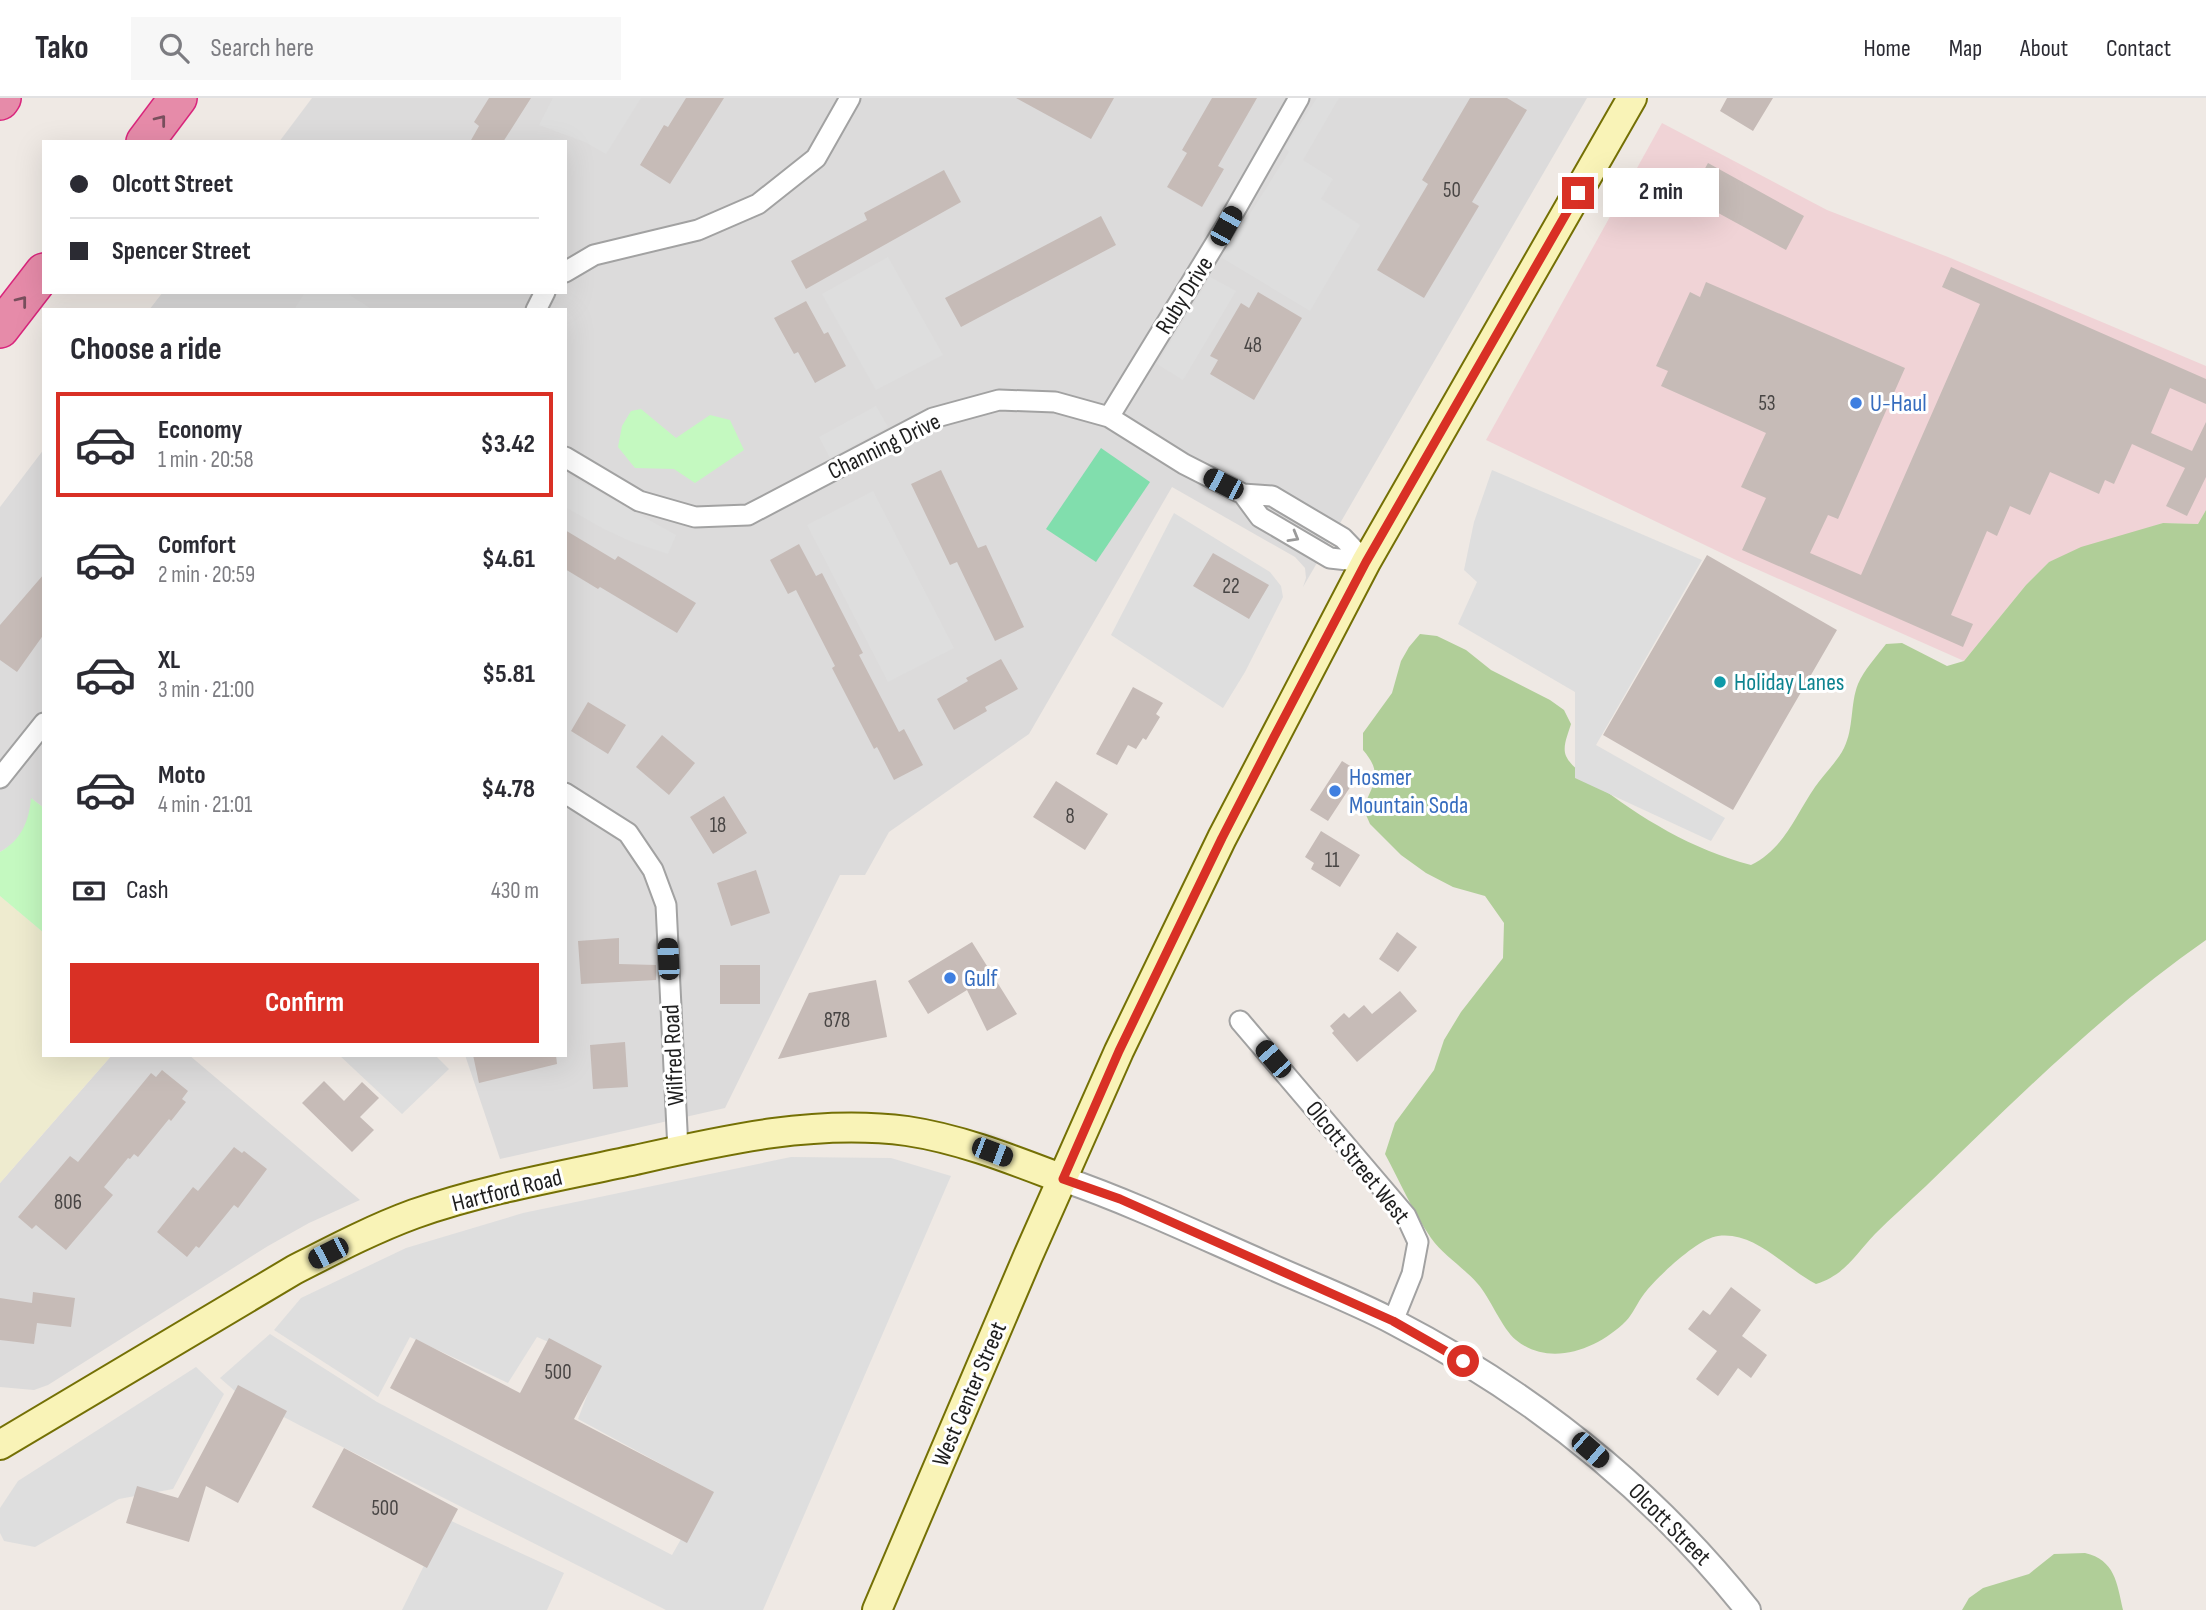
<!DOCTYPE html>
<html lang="en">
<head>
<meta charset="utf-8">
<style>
  body { margin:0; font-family:"Sofia Sans Condensed",sans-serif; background:#f7f7f7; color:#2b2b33; height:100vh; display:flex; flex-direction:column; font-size:26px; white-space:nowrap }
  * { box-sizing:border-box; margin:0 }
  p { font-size:23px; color:#7c7c81 }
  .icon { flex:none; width:38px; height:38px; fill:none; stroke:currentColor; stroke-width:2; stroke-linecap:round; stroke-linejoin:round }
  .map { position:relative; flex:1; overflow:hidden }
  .drawer { position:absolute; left:42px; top:210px; width:525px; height:749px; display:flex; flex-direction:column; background:#fff; border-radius:0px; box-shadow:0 7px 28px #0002 }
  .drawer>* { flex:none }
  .banner { position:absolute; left:42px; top:42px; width:525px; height:154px; border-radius:0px; box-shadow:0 7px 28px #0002; display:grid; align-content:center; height:154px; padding:0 28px; background:#fff }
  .end { position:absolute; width:32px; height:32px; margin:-16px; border:9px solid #d93025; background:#fff; box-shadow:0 0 0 4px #fff }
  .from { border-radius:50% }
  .bubble { position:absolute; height:49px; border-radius:0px; background:#fff; box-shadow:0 7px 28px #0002; font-size:23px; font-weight:700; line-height:49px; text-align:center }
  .car { position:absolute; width:21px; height:42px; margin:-21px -10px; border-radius:9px; box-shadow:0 0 5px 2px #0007; background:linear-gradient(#222 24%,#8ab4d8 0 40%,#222 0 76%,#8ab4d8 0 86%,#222 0) }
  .banner b { display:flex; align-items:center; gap:24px; height:66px; font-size:26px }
  .banner b+b { border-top:2px solid #e1e1e2 }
  .banner i { width:18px; height:18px; background:#2b2b33 }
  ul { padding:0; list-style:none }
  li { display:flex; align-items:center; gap:21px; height:105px; margin:0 14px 10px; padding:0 14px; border:4px solid transparent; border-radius:0px }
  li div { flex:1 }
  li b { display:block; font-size:26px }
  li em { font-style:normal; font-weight:700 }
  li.active { border-color:#d93025 }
  li>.icon { width:63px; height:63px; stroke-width:1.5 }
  h2 { padding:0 28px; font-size:32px; line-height:84px }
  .pay { display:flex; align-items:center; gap:18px; height:77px; padding:0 28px; font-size:26px }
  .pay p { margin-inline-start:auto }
  .primary-button { display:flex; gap:14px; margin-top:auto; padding:14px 28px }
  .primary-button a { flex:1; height:80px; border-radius:0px; background:#d93025; color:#fff; font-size:28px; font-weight:700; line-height:80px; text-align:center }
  header { display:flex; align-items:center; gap:42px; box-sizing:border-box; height:98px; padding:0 35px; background:#fff; border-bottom:2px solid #e1e1e2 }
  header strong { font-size:33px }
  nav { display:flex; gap:38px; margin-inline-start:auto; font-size:24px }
  .search { width:490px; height:63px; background:#f7f7f7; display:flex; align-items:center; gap:18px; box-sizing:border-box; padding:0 24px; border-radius:0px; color:#7c7c81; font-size:26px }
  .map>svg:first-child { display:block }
  .residential { fill:#dcdbdb }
  .commercial { fill:#f0d3d6 }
  .farmland { fill:#eeebcf }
  .forest { fill:#b0ce98 }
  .park { fill:#c4f9c0 }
  .pitch { fill:#81dead }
  .parking { fill:#dedede }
  .building { fill:#c6bbb7 }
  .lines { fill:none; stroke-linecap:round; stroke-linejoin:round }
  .minor-casing { stroke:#a2a2a2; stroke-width:23 }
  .tertiary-casing { stroke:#a2a2a2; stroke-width:28 }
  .secondary-casing { stroke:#747005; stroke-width:32 }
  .motorway-casing { stroke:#d9257c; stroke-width:40 }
  .minor { stroke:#fff; stroke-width:19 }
  .tertiary { stroke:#fff; stroke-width:24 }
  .secondary { stroke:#f9f3b7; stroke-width:28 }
  .motorway { stroke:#e68ba9; stroke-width:37 }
  .oneway { stroke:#784f5d }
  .oneway2 { stroke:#9a9a9a }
  .route { stroke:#d93025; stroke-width:9 }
  .shop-dot { fill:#3f7fe0; stroke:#fff; stroke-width:2.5 }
  .culture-dot { fill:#0f9aa8; stroke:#fff; stroke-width:2.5 }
  .labels { text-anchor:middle; stroke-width:6; stroke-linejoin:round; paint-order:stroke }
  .number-label { font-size:21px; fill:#484544 }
  .street-label { font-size:24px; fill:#1e1e1e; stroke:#fff }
  .shop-label { font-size:24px; fill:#366cbe; stroke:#fff; text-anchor:start }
  .culture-label { font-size:24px; fill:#0d838f; stroke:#fff; text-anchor:start }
</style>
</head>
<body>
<header>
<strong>Tako</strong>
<div class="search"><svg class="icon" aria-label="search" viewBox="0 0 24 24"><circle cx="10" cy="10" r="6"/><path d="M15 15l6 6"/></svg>Search here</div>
<nav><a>Home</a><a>Map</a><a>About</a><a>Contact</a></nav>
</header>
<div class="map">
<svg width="2206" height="1512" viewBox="0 0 2206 1512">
  <rect width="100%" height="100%" fill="#efe9e4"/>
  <!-- residential -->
  <path class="residential" d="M312 0H1587L1303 489 1306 480 1305 470 1295 459 1172 389 1029 636 889 734 865 777H840L725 1010 500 1061 465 957H565V212H149L163 194H565V44H279Z
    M44 351V710L32 701 28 723 21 737 10 748 0 754V409Z
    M112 957H189L360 1102 309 1125 268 1148 48 1287 34 1292 0 1289V1085Z"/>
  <!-- commercial -->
  <path class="commercial" d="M1662 25 1827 112 1948 159 2206 268V412L2198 426 2163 425 2049 464 2026 487 1964 563 1734 461 1486 342Z"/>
  <!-- farmland -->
  <path class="farmland" d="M0 798 44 835V957H112L0 1085Z"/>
  <!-- forest -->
  <path class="forest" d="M2206 412V842C2104 913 2015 1002 1926 1088 1909 1104 1892 1119 1875 1136 1855 1157 1845 1177 1816 1186 1785 1170 1755 1133 1718 1138 1698 1140 1656 1180 1644 1196 1637 1205 1633 1216 1626 1223 1598 1251 1550 1270 1516 1242 1502 1231 1490 1199 1477 1185 1463 1169 1443 1157 1431 1140 1413 1114 1400 1084 1385 1056L1395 1025 1434 972 1444 942 1461 914 1503 860 1504 825 1485 798 1453 789 1426 775 1401 757 1370 726 1363 710C1374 685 1383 675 1363 652V635L1392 595 1401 563 1409 549 1420 536 1437 538 1466 552 1491 572 1550 602 1564 612 1571 626C1568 636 1562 649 1566 658 1571 669 1585 677 1594 684 1640 720 1693 752 1751 767 1784 751 1795 718 1815 689 1824 676 1837 664 1844 650 1854 630 1850 606 1858 586 1864 572 1877 558 1886 546L1902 545 1947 568 1964 563 2026 487 2049 464 2081 449 2163 425 2198 426Z
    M2085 1455C2115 1462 2117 1485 2123 1512H1962L1969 1500 1983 1490 2029 1476 2054 1456Z"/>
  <!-- park -->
  <path class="park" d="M641 311 676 340 710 317 730 322 744 352 695 385 674 371 635 370 618 349 622 328 631 313Z
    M31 700 44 710V835L0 798V754C21 742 29 724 31 700Z"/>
  <!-- pitch -->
  <path class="pitch" d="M1101 350 1150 384 1096 464 1046 431Z"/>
  <!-- parking -->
  <path class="parking" d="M553 0H641L606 56 585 44 539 27Z
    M1317 0H1339L1303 62 1333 81 1321 101 1360 127 1310 213 1222 160 1289 54 1285 50Z
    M888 159 943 257 876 292 822 196Z
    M1210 179 1236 193 1183 282 1157 266Z
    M305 194H345L373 212H294Z
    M876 308 888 329 830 360 819 339Z
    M1492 372 1702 462 1596 647 1725 720 1711 743 1575 680V594L1458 526 1477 484 1464 472 1474 424Z
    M565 375 676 437 668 456 632 444 604 431 565 409Z
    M873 393 954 550 888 584 807 427Z
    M1174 415 1270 474 1281 488 1283 499 1245 574 1223 610 1111 537Z
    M339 957H435L449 971 402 1016Z
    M791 1059 891 1060 951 1078 763 1512H666L301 1328 236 1294 220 1280 270 1236 377 1304 672 1457 709 1392 578 1321 599 1266 537 1239 508 1285 410 1239 378 1299 274 1232 301 1200 406 1150 523 1115Z
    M196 1269 224 1296 173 1391 119 1401 35 1449 4 1443 0 1435V1410L18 1383Z
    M447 1421 564 1475 547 1512H402Z"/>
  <!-- building -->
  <path class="building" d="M489 0H531L503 44H470L479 28 474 24Z
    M686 0H724L670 86 640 67 664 27 668 29Z
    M1016 0H1114L1091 41Z
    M1212 0H1257L1218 68 1224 71 1202 109 1167 89 1187 55 1182 52Z
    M1470 0H1507L1527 12 1472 104 1479 108 1424 200 1377 172 1428 86 1422 82Z
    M1727 0H1773L1753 33 1720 13Z
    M1708 65 1804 118 1786 152 1689 99Z
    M944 72 961 104 806 191 791 163 867 122 864 115Z
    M1101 118 1116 147 961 229 945 200Z
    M1951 169 2206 281V306L2170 290 2151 335 2192 353 2206 324V379L2187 418 2166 408 2185 370 2132 346 2114 386 2105 382 2099 396 2050 374 2030 417 2010 408 1997 438 1987 433 1951 517 1973 526 1963 549 1742 452 1766 400 1741 389 1766 335 1661 288 1668 273 1656 268 1690 194 1700 199 1706 184 1905 270 1838 421 1828 417 1810 455 1861 477 1980 206 1942 189Z
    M1258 194 1302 220 1254 302 1210 276 1218 262 1210 258 1241 205 1249 210Z
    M806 203 824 236 828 234 846 268 815 285 798 254 794 256 774 220Z
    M941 372 978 450 986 447 1024 529 995 543 957 464 950 467 911 386Z
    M565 432 615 462 618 458 696 505 677 535 600 489 598 491 565 471Z
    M799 446 816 478 822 475 863 555 859 557 899 634 904 631 923 667 894 682 877 649 874 651 832 570 835 568 796 492 788 496 770 462Z
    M1213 455 1269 487 1249 521 1193 488Z
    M1707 457 1837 532 1733 712 1603 637Z
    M44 476V536L17 574 0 562V527Z
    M1001 561 1018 591 985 609 987 613 954 632 937 601 968 583 966 580Z
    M1133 589 1163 605 1156 616 1160 619 1146 642 1143 640 1136 651 1128 647 1117 667 1096 656Z
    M588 604 626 627 608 656 571 633Z
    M662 637 695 665 669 697 636 669Z
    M1342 663 1360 674 1328 723 1310 712Z
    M1056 683 1108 716 1085 752 1033 719Z
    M724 698 747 735 713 756 690 719Z
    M1321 733 1360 757 1340 789 1311 771 1314 765 1305 759Z
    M756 772 770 815 731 828 717 785Z
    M1397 834 1417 849 1398 874 1379 861Z
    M619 840V866L656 867V882L581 886 578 843Z
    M972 844 1017 916 987 933 967 892 928 916 908 883Z
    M720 867H760V906H720Z
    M876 882 887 939 778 961 809 895Z
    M1400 893 1417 913 1357 964 1332 935 1334 933 1330 928 1344 915 1349 920 1364 907 1372 916Z
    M625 944 628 989 593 991 590 947Z
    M473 957H556L557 966 479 985Z
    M162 972 188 993 182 1001 186 1004 171 1023 169 1021 138 1059 134 1056 130 1061 128 1060 104 1089 113 1097 66 1152 36 1127 32 1131 18 1119 70 1058 78 1064 151 975 156 979Z
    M324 983 344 1003 362 984 379 1000 360 1019 374 1032 352 1054 302 1005Z
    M234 1049 242 1055 244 1053 267 1071 238 1110 234 1107 199 1150 196 1148 187 1159 157 1134 193 1089 198 1093Z
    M1731 1189 1761 1212 1742 1238 1767 1257 1751 1280 1738 1270 1718 1298 1696 1281 1717 1253 1688 1231 1703 1212 1710 1217Z
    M33 1194 75 1200 71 1229 37 1225 34 1246 0 1242V1200L32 1205Z
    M549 1240 602 1268 574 1321 714 1394 687 1445 390 1290 416 1241 520 1295Z
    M238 1287 287 1313 238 1405 206 1388 189 1444 126 1425 137 1388 178 1400Z
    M344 1350 458 1411 427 1470 312 1409Z"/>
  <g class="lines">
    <defs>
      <path id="minor" d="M565 174 594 157 698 132 758 106 816 60 850 0
        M536 212 545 194
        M1109 319 1226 128 1299 0
        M565 359 639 403 695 419 748 417 933 320 999 302 1055 304 1109 319 1184 366 1243 396 1272 398 1343 440 1366 464
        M1243 396 1260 419 1330 460 1366 464
        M0 680 44 625
        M565 695 628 735 653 772 666 807 678 1052
        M1240 923 1406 1118 1418 1144 1412 1176 1393 1223"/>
      <path id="tertiary" d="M1063 1081C1132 1105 1197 1136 1263 1165 1307 1185 1352 1202 1394 1224 1533 1296 1650 1389 1748 1512"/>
      <path id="secondary" d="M0 1347 294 1172C333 1152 373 1131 414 1116 485 1091 561 1078 635 1062 724 1042 815 1021 907 1033 961 1041 1013 1062 1063 1081
        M877 1512 1028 1158 1119 953 1222 740 1366 464 1632 0"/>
      <path id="motorway" d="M0 3 2 0
        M145 44 178 0
        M0 231 44 174"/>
    </defs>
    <!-- minor casing -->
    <use href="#minor" class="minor-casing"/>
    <!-- tertiary casing -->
    <use href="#tertiary" class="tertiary-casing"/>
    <!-- secondary casing -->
    <use href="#secondary" class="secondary-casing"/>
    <!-- motorway casing -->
    <use href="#motorway" class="motorway-casing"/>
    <!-- minor -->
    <use href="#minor" class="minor"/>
    <!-- tertiary -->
    <use href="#tertiary" class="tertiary"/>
    <!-- secondary -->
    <use href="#secondary" class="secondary"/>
    <!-- motorway -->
    <use href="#motorway" class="motorway"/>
  </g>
  <!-- one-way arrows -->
  <defs><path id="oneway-chevron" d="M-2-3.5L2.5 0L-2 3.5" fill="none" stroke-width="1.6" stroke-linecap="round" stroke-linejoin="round" transform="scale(1.75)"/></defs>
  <g class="oneway">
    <use href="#oneway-chevron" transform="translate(161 22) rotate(-52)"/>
    <use href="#oneway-chevron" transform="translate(22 203) rotate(-52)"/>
  </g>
  <use class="oneway2" href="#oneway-chevron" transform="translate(1294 439) rotate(30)"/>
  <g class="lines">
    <!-- route -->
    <path class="route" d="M1463 1263 1393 1223 1120 1101 1063 1081 1119 953 1222 740 1274 639 1366 464 1578 95"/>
  </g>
  <!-- markers -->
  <g class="shop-dot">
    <circle cx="1856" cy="305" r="7"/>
    <circle cx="1335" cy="693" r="7"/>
    <circle cx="950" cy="880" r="7"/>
  </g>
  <circle class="culture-dot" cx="1720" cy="584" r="7"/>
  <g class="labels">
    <!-- number labels -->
    <g class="number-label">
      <text x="1452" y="99">50</text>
      <text x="1253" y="254">48</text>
      <text x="1767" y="312">53</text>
      <text x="1231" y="495">22</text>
      <text x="1070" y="725">8</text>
      <text x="718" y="734">18</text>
      <text x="1332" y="769">11</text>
      <text x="837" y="929">878</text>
      <text x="68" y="1111">806</text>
      <text x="558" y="1281">500</text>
      <text x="385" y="1417">500</text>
    </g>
    <!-- street labels -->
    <g class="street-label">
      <text transform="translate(1184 197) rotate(-58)" y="8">Ruby Drive</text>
      <text transform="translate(884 348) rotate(-26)" y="8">Channing Drive</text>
      <text transform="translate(673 957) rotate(-93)" y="8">Wilfred Road</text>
      <text transform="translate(1358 1064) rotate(51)" y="8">Olcott Street West</text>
      <text transform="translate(507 1092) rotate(-14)" y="8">Hartford Road</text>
      <text transform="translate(969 1296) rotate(-67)" y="8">West Center Street</text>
      <text transform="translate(1670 1426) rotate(45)" y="8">Olcott Street</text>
    </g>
    <!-- shop labels -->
    <g class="shop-label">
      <text x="1870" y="313">U-Haul</text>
      <text x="1349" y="687">Hosmer<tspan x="1349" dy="28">Mountain Soda</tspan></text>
      <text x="964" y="888">Gulf</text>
    </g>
    <!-- culture labels -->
    <g class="culture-label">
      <text x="1734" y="592">Holiday Lanes</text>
    </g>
  </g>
</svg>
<i class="end from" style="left:1463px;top:1263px"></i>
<i class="end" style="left:1578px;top:95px"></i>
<div class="bubble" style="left:1603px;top:70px;width:116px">2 min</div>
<i class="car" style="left:1226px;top:128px;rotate:29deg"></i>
<i class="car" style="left:1223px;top:386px;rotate:297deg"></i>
<i class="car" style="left:668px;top:861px;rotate:357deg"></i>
<i class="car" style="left:1273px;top:961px;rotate:319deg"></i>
<i class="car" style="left:992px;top:1054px;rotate:111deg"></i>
<i class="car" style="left:328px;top:1155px;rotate:243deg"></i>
<i class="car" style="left:1590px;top:1352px;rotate:131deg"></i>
<div class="banner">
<b><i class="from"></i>Olcott Street</b>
<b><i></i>Spencer Street</b>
</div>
<section class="drawer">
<h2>Choose a ride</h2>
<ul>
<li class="active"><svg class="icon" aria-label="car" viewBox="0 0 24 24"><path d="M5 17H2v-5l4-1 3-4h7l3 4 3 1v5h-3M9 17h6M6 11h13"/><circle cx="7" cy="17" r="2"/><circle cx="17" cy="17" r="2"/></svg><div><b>Economy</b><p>1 min · 20:58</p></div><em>$3.42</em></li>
<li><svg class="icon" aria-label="car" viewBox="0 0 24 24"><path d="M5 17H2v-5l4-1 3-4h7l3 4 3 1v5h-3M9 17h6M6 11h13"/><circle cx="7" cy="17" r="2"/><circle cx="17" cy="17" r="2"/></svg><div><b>Comfort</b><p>2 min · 20:59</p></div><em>$4.61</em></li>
<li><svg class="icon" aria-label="car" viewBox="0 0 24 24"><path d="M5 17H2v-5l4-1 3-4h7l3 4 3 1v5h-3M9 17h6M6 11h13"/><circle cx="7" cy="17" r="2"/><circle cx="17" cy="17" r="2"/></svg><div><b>XL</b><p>3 min · 21:00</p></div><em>$5.81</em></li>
<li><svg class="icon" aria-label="car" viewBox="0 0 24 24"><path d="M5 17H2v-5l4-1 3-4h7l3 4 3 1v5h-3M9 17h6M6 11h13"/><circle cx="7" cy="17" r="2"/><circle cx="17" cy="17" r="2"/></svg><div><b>Moto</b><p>4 min · 21:01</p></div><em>$4.78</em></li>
</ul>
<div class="pay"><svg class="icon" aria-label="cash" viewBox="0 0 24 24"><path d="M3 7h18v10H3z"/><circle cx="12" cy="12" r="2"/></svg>Cash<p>430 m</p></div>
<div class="primary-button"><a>Confirm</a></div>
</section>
</div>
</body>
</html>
